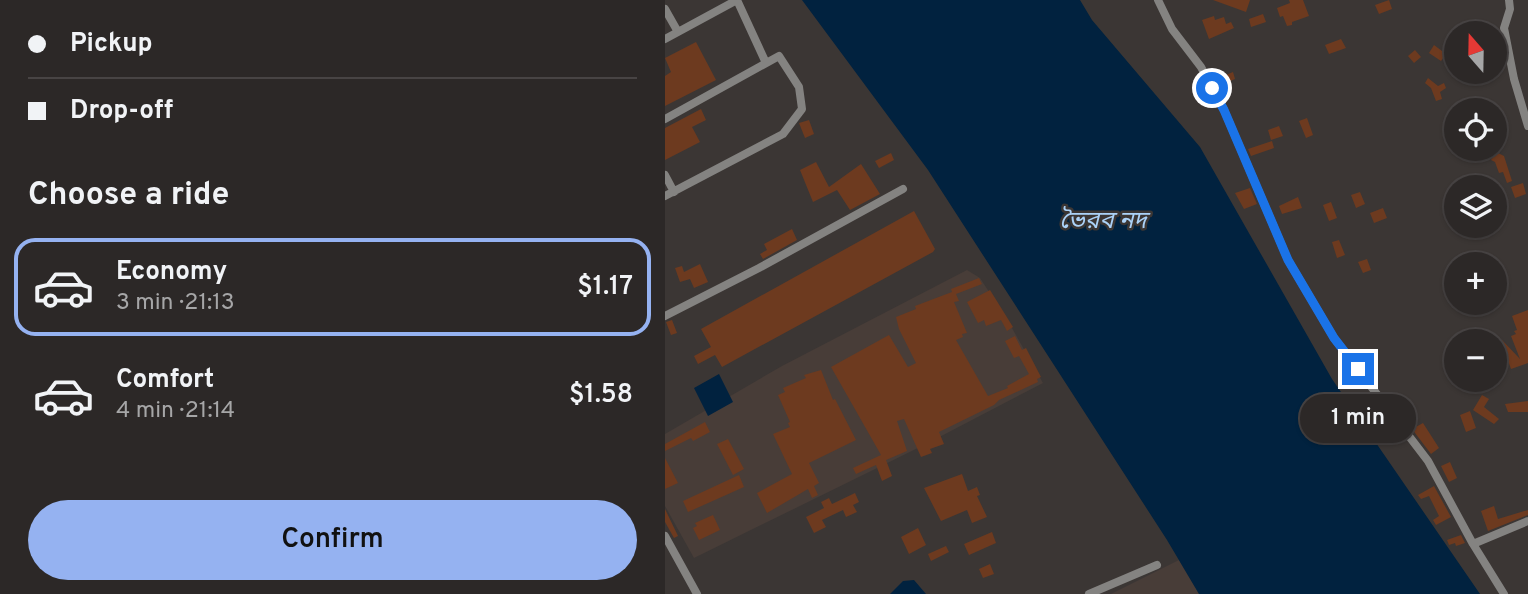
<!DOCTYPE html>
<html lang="en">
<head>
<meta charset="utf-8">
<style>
  body { margin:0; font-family:Overpass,"Noto Sans Bengali",sans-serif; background:#383433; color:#f1f3f6; height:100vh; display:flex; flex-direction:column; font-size:26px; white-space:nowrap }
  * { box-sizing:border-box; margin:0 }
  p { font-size:23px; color:#a6a6a7 }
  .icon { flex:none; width:38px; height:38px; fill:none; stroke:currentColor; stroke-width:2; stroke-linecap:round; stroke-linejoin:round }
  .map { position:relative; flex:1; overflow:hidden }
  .sheet { display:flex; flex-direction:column; background:#2c2827; width:665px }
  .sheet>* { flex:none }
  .top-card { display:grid; align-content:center; height:154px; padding:0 28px; background:#2c2827 }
  .needle { width:46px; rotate:340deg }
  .controls { position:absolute; left:779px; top:21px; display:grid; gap:14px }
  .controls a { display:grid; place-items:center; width:63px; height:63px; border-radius:50%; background:#2c2827; box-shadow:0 2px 5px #0004,0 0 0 2px #484444; font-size:35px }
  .end { position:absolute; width:32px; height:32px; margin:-16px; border:9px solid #1a73e8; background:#fff; box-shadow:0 0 0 4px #fff }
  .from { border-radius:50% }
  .bubble { position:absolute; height:49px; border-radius:24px; background:#2c2827; box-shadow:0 2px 5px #0004,0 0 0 2px #484444; font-size:23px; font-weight:600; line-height:49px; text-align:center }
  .top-card b { display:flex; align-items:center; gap:24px; height:66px; font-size:26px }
  .top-card b+b { border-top:2px solid #484444 }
  .top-card i { width:18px; height:18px; background:#f1f3f6 }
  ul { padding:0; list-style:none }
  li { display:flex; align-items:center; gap:21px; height:98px; margin:0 14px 10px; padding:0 14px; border:4px solid transparent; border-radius:21px }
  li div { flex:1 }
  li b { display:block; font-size:26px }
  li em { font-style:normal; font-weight:600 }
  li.current { border-color:#95b2f1 }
  li>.icon { width:63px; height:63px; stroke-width:1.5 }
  h2 { padding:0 28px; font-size:32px; line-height:84px }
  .cta { display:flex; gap:14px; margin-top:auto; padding:14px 28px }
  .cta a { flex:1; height:80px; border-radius:42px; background:#95b2f1; color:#111; font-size:28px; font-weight:600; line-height:80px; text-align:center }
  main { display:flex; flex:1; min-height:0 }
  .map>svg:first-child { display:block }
  .built { fill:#483d38 }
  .water { fill:#01223f }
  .building { fill:#6d3a1f }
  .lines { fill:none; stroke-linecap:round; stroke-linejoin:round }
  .minor { stroke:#848381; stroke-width:8 }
  .route { stroke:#1a73e8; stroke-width:9 }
  .labels { text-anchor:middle; stroke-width:5; stroke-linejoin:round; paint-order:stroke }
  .water-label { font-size:24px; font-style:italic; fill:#abd2f8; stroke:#3b3634 }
</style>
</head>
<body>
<main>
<section class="sheet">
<div class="top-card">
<b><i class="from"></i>Pickup</b>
<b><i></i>Drop-off</b>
</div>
<h2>Choose a ride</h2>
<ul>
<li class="current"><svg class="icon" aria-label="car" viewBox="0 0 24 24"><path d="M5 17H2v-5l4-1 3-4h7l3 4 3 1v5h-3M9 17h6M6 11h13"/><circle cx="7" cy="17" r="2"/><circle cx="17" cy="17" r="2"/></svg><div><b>Economy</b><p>3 min · 21:13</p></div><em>$1.17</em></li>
<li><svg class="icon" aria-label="car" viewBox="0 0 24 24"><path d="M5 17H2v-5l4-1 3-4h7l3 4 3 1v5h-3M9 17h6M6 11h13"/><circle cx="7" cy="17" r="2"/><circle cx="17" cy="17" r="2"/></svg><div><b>Comfort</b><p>4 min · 21:14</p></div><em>$1.58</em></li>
</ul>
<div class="cta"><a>Confirm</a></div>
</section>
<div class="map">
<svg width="863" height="594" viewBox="0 0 863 594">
  <rect width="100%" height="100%" fill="#3b3634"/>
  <!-- built -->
  <path class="built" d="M302 270 315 278 343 321 378 383 261 444 29 558 0 506V434L117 366Z
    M514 560 534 594H446Z"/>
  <!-- water -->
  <path class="water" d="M137 0H415L427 20 535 147 667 379 815 594H534L502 540 263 170Z
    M54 374 68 402 43 416 29 388Z
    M249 580 261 594H225L238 581Z"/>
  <!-- building -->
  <path class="building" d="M548 0H585L581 12Z
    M624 0H638L644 16 627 22V25L622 26 618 16 615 17 612 8 625 3Z
    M724 0 727 9 714 14 710 5Z
    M598 14 601 22 586 27 584 19Z
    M549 16 550 20 559 17 561 24 566 22 569 28 544 39 537 20Z
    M676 39 681 48 664 54 660 45Z
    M31 42 51 80 0 106V76L6 72 0 58Z
    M769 45 781 54 776 61 764 53Z
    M750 50 756 57 749 63 743 56Z
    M568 72 570 79 558 84 556 77Z
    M814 72H828L830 78 818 82Z
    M763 78 773 86 779 83 781 88 775 92 777 99 771 101 766 88 760 83Z
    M36 109 41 120 27 127 35 142 0 160V128Z
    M642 118 648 135 641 138 634 121Z
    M144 120 149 134 140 138 134 123Z
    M614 126 618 136 606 140 603 130Z
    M607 141 609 148 586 156 583 149Z
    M831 152 839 156 847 181 842 183 838 172 834 173 830 162 826 160Z
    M226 153 229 160 214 168 210 161Z
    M151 162 164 187 196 164 215 194 185 210 172 190 148 202 135 170Z
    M858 183 861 194 850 198 846 187Z
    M585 188 592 204 579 209 570 193Z
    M695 192 700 204 691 208 686 195Z
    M633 197 637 208 617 214 614 206Z
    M666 202 672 218 664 221 658 205Z
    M718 208 722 218 709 223 705 213Z
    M249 211 270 249 268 252 57 367 50 355 33 364 29 356 46 347 36 329Z
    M127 229 132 240 98 259 95 254 102 250 99 244Z
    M674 240 680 255 672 258 667 242Z
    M702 259 706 270 698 273 693 262Z
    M35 264 43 282 29 288 25 279 15 282 10 268 17 266 19 272Z
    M314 278 317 284 291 294 294 301 289 302 302 333 297 334 298 337 291 340 323 396 343 388 342 386 364 374 354 356 349 358 340 341 350 336 357 350 361 348 376 377 372 379 373 382 334 400 329 405 274 432 279 444 265 449 267 453 256 457 239 419 232 421 242 451 221 460 227 476 217 481 211 465 191 474 188 468 216 455 166 367 224 335 243 367 251 363 234 329 231 317 251 309 250 306 287 292 286 289Z
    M325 290 348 327 342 331 336 320 321 326 319 320 313 323 302 302Z
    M863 310V363L846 369 841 355 839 358 830 347 837 340 855 359 846 336 851 334 849 331 852 330 847 316Z
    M7 320 12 333 6 335 1 322Z
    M156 370 168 400 170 399 191 440 144 463 154 483 149 486 153 495 147 498 143 489 102 513 92 493 127 474 108 434 125 427 123 423 125 422 113 395 120 392 118 388 141 378 139 375Z
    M817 395 824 399 819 407 834 419 829 424 808 410Z
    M863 401V412H843L840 404Z
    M805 411 811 428 801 432 795 415Z
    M40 422 45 432 28 441 26 438 0 451V444Z
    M758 423 774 448 766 454 747 429Z
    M63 439 79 469 68 475 52 444Z
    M0 458 13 483 0 489Z
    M785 462 792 478 784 482 776 466Z
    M297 474 303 491 312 487 315 495 312 496 322 517 307 523 302 510 276 521 259 488Z
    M74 475 79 487 23 512 18 501Z
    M769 486 786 517 771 525 768 520 774 516 764 496 756 499 753 495Z
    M190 493 194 502 188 505 192 512 181 517 178 510 157 520 161 527 149 533 141 517 159 508 156 502 164 498 167 504Z
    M829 506 833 519 863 510V515L823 531 816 511Z
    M0 509 13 536 9 538 0 522Z
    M48 515 55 530 34 540 28 528 32 526 30 523Z
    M253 528 261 545 244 554 236 537Z
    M327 532 331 543 304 555 299 544Z
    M796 535 800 543 791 546 790 543 784 545 782 540Z
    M281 546 284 552 266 561 263 554Z
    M325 564 329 574 318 578 314 569Z"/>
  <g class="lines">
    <!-- minor -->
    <path class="minor" d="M493 0 507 29 536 67 559 110 623 260 669 338 763 461 808 544 839 594
      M844 0 845 9 839 28 849 79 863 126
      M0 9 13 32
      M0 39 72 0 101 63
      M0 119 114 56 134 87 137 109 118 134 0 196
      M0 175 9 192
      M0 316 94 268 238 189
      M0 536 32 594
      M808 544 863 521
      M424 594 492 565"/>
  </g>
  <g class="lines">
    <!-- route -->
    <path class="route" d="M547 88 559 110 623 260 669 338 693 369"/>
  </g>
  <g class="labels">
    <!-- water labels -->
    <g class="water-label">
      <text x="438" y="228">ভৈরব নদ</text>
    </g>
  </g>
</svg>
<div class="controls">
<a><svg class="needle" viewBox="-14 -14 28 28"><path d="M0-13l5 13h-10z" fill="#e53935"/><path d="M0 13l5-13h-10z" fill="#a6a6a7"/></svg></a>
<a><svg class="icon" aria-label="locate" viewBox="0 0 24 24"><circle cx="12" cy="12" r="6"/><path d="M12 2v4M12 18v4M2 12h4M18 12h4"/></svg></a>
<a><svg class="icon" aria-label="layers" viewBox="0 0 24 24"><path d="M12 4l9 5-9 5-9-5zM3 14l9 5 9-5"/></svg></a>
<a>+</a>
<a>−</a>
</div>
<i class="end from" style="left:547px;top:88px"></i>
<i class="end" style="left:693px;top:369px"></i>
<div class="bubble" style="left:635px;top:394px;width:116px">1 min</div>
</div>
</main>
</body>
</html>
